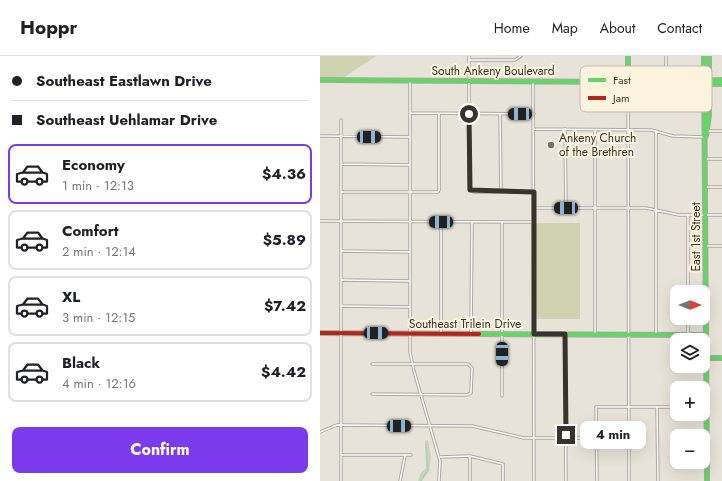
<!DOCTYPE html>
<html lang="en">
<head>
<meta charset="utf-8">
<style>
  body { margin:0; font-family:Jost,sans-serif; background:#f2f2f2; color:#202124; height:100vh; display:flex; flex-direction:column; font-size:15px; white-space:nowrap }
  * { box-sizing:border-box; margin:0 }
  p { font-size:13px; color:#757577 }
  .icon { flex:none; width:22px; height:22px; fill:none; stroke:currentColor; stroke-width:2; stroke-linecap:round; stroke-linejoin:round }
  .map { position:relative; flex:1; overflow:hidden }
  .sheet { display:flex; flex-direction:column; background:#fff; width:320px }
  .sheet>* { flex:none }
  .hud { display:grid; align-content:center; height:88px; padding:0 12px; background:#fff }
  .needle { width:26px; rotate:90deg }
  .buttons { position:absolute; left:350px; top:229px; display:grid; gap:8px }
  .buttons a { display:grid; place-items:center; width:40px; height:40px; border-radius:8px; background:#fff; box-shadow:0 4px 16px #0002; font-size:20px }
  .end { position:absolute; width:18px; height:18px; margin:-9px; border:5px solid #38342c; background:#fff; box-shadow:0 0 0 2px #fff }
  .from { border-radius:50% }
  .bubble { position:absolute; height:28px; border-radius:8px; background:#fff; box-shadow:0 4px 16px #0002; font-size:13px; font-weight:700; line-height:28px; text-align:center }
  .car { position:absolute; width:12px; height:24px; margin:-12px -6px; border-radius:5px; box-shadow:0 0 3px 1px #0007; background:linear-gradient(#222 24%,#8ab4d8 0 40%,#222 0 76%,#8ab4d8 0 86%,#222 0) }
  .hud b { display:flex; align-items:center; gap:14px; height:38px; font-size:15px }
  .hud b+b { border-top:1px solid #e0e0e0 }
  .hud i { width:10px; height:10px; background:#202124 }
  ul { padding:0; list-style:none }
  li { display:flex; align-items:center; gap:12px; height:60px; margin:0 8px 6px; padding:0 4px; border:2px solid #e0e0e0; border-radius:8px }
  li div { flex:1 }
  li b { display:block; font-size:15px }
  li em { font-style:normal; font-weight:700 }
  li.on { border-color:#7c3aed }
  li>.icon { width:36px; height:36px; stroke-width:1.5 }
  .button { display:flex; gap:8px; margin-top:auto; padding:8px 12px }
  .button a { flex:1; height:46px; border-radius:8px; background:#7c3aed; color:#fff; font-size:16px; font-weight:700; line-height:46px; text-align:center }
  header { display:flex; align-items:center; gap:24px; box-sizing:border-box; height:56px; padding:0 20px; background:#fff; border-bottom:1px solid #e0e0e0 }
  header strong { font-size:19px }
  nav { display:flex; gap:22px; margin-inline-start:auto; font-size:14px }
  main { display:flex; flex:1; min-height:0 }
  .map>svg:first-child { display:block }
  .green { fill:#ced2af }
  .lines { fill:none; stroke-linecap:round; stroke-linejoin:round }
  .stream { stroke:#94d1e7; stroke-width:1 }
  .street-casing { stroke:#aca89f; stroke-width:3.5 }
  .fast-casing { stroke:#aca89f; stroke-width:6 }
  .jam-casing { stroke:#aca89f; stroke-width:6 }
  .street { stroke:#fcfbf9; stroke-width:1.5 }
  .fast { stroke:#63d668; stroke-width:4 }
  .jam { stroke:#b3261e; stroke-width:4 }
  .route { stroke:#38342c; stroke-width:5 }
  .poi-dot { fill:#767168; stroke:#fcf3de; stroke-width:1.5 }
  .labels { text-anchor:middle; stroke-width:4; stroke-linejoin:round; paint-order:stroke }
  .street-label { font-size:12px; fill:#38342c; stroke:#fcf3de }
  .poi-label { font-size:12px; fill:#38342c; stroke:#fcf3de; text-anchor:start }
  .key { fill:#fcf3de; stroke:#c1baa9; stroke-width:1 }
  .key-label { font-size:11px; fill:#38342c }
</style>
</head>
<body>
<header>
<strong>Hoppr</strong>
<nav><a>Home</a><a>Map</a><a>About</a><a>Contact</a></nav>
</header>
<main>
<section class="sheet">
<div class="hud">
<b><i class="from"></i>Southeast Eastlawn Drive</b>
<b><i></i>Southeast Uehlamar Drive</b>
</div>
<ul>
<li class="on"><svg class="icon" aria-label="car" viewBox="0 0 24 24"><path d="M5 17H2v-5l4-1 3-4h7l3 4 3 1v5h-3M9 17h6M6 11h13"/><circle cx="7" cy="17" r="2"/><circle cx="17" cy="17" r="2"/></svg><div><b>Economy</b><p>1 min · 12:13</p></div><em>$4.36</em></li>
<li><svg class="icon" aria-label="car" viewBox="0 0 24 24"><path d="M5 17H2v-5l4-1 3-4h7l3 4 3 1v5h-3M9 17h6M6 11h13"/><circle cx="7" cy="17" r="2"/><circle cx="17" cy="17" r="2"/></svg><div><b>Comfort</b><p>2 min · 12:14</p></div><em>$5.89</em></li>
<li><svg class="icon" aria-label="car" viewBox="0 0 24 24"><path d="M5 17H2v-5l4-1 3-4h7l3 4 3 1v5h-3M9 17h6M6 11h13"/><circle cx="7" cy="17" r="2"/><circle cx="17" cy="17" r="2"/></svg><div><b>XL</b><p>3 min · 12:15</p></div><em>$7.42</em></li>
<li><svg class="icon" aria-label="car" viewBox="0 0 24 24"><path d="M5 17H2v-5l4-1 3-4h7l3 4 3 1v5h-3M9 17h6M6 11h13"/><circle cx="7" cy="17" r="2"/><circle cx="17" cy="17" r="2"/></svg><div><b>Black</b><p>4 min · 12:16</p></div><em>$4.42</em></li>
</ul>
<div class="button"><a>Confirm</a></div>
</section>
<div class="map">
<svg width="402" height="425" viewBox="0 0 402 425">
  <rect width="100%" height="100%" fill="#e8e3d8"/>
  <!-- green -->
  <path class="green" d="M0 0H56L23 22H0Z
    M215 167H260V263H215Z
    M108 384 111 401 109 415 102 425H98L101 417 106 412 105 385Z"/>
  <g class="lines">
    <!-- stream -->
    <path class="stream" d="M101 425 108 413 106 389"/>
    <defs>
      <path id="street" d="M149 0V133L154 136H214
        M149 4H195L201 0
        M346 24V0
        M90 25V296L94 315 120 405 119 425
        M213 26 214 425
        M308 26 309 425
        M90 57 214 58
        M180 58 181 136
        M21 64V425
        M213 73 331 74 353 80 384 81
        M245 73 246 151
        M275 74V278
        M388 75H402
        M0 80 90 81
        M386 103H402
        M21 108 90 109
        M386 131H402
        M21 136H118L119 134V58
        M215 152H326L359 159H402
        M0 165 214 166
        M182 166V340
        M386 190H402
        M22 195 90 196
        M22 224 90 225
        M368 236V159
        M22 250 90 251
        M121 277V166
        M151 278 152 166
        M336 278V75
        M368 278V262
        M245 279 246 425
        M52 338 147 339 151 337 152 312 148 308H52
        M337 351 338 425
        M0 376 17 369 152 370 204 382H276
        M21 399H91
        M150 400V425
        M120 401 150 400 183 408V425
        M80 425 85 400
        M277 425 276 351H354"/>
      <path id="fast" d="M308 0V26
        M384 0 387 425
        M0 24 300 26 402 24
        M346 25 349 27 402 28
        M386 80 389 59V0
        M159 278 386 279
        M387 302H402"/>
      <path id="jam" d="M0 277 159 278"/>
    </defs>
    <!-- street casing -->
    <use href="#street" class="street-casing"/>
    <!-- fast casing -->
    <use href="#fast" class="fast-casing"/>
    <!-- jam casing -->
    <use href="#jam" class="jam-casing"/>
    <!-- street -->
    <use href="#street" class="street"/>
    <!-- fast -->
    <use href="#fast" class="fast"/>
    <!-- jam -->
    <use href="#jam" class="jam"/>
  </g>
  <g class="lines">
    <!-- route -->
    <path class="route" d="M149 58 150 134 214 136V278H245L246 379"/>
  </g>
  <!-- markers -->
  <circle class="poi-dot" cx="231" cy="89" r="4"/>
  <g class="labels">
    <!-- street labels -->
    <g class="street-label">
      <text x="173" y="19">South Ankeny Boulevard</text>
      <text transform="translate(376 181) rotate(-90)" y="4">East 1st Street</text>
      <text x="145" y="272">Southeast Trilein Drive</text>
    </g>
    <!-- poi labels -->
    <g class="poi-label">
      <text x="239" y="86">Ankeny Church<tspan x="239" dy="14">of the Brethren</tspan></text>
    </g>
  </g>
  <!-- legend -->
  <rect x="260" y="10" width="132" height="46" rx="6" class="key"/>
  <rect x="268" y="22" width="18" height="4" fill="#63d668"/>
  <rect x="268" y="40" width="18" height="4" fill="#b3261e"/>
  <g class="key-label">
    <text x="293" y="28">Fast</text>
    <text x="293" y="46">Jam</text>
  </g>
</svg>
<div class="buttons">
<a><svg class="needle" viewBox="-14 -14 28 28"><path d="M0-13l5 13h-10z" fill="#e53935"/><path d="M0 13l5-13h-10z" fill="#757577"/></svg></a>
<a><svg class="icon" aria-label="layers" viewBox="0 0 24 24"><path d="M12 4l9 5-9 5-9-5zM3 14l9 5 9-5"/></svg></a>
<a>+</a>
<a>−</a>
</div>
<i class="end from" style="left:149px;top:58px"></i>
<i class="end" style="left:246px;top:379px"></i>
<div class="bubble" style="left:260px;top:365px;width:66px">4 min</div>
<i class="car" style="left:200px;top:58px;rotate:269deg"></i>
<i class="car" style="left:49px;top:81px;rotate:90deg"></i>
<i class="car" style="left:246px;top:152px;rotate:270deg"></i>
<i class="car" style="left:121px;top:166px;rotate:270deg"></i>
<i class="car" style="left:56px;top:277px;rotate:90deg"></i>
<i class="car" style="left:182px;top:298px;rotate:180deg"></i>
<i class="car" style="left:79px;top:370px;rotate:90deg"></i>
</div>
</main>
</body>
</html>
